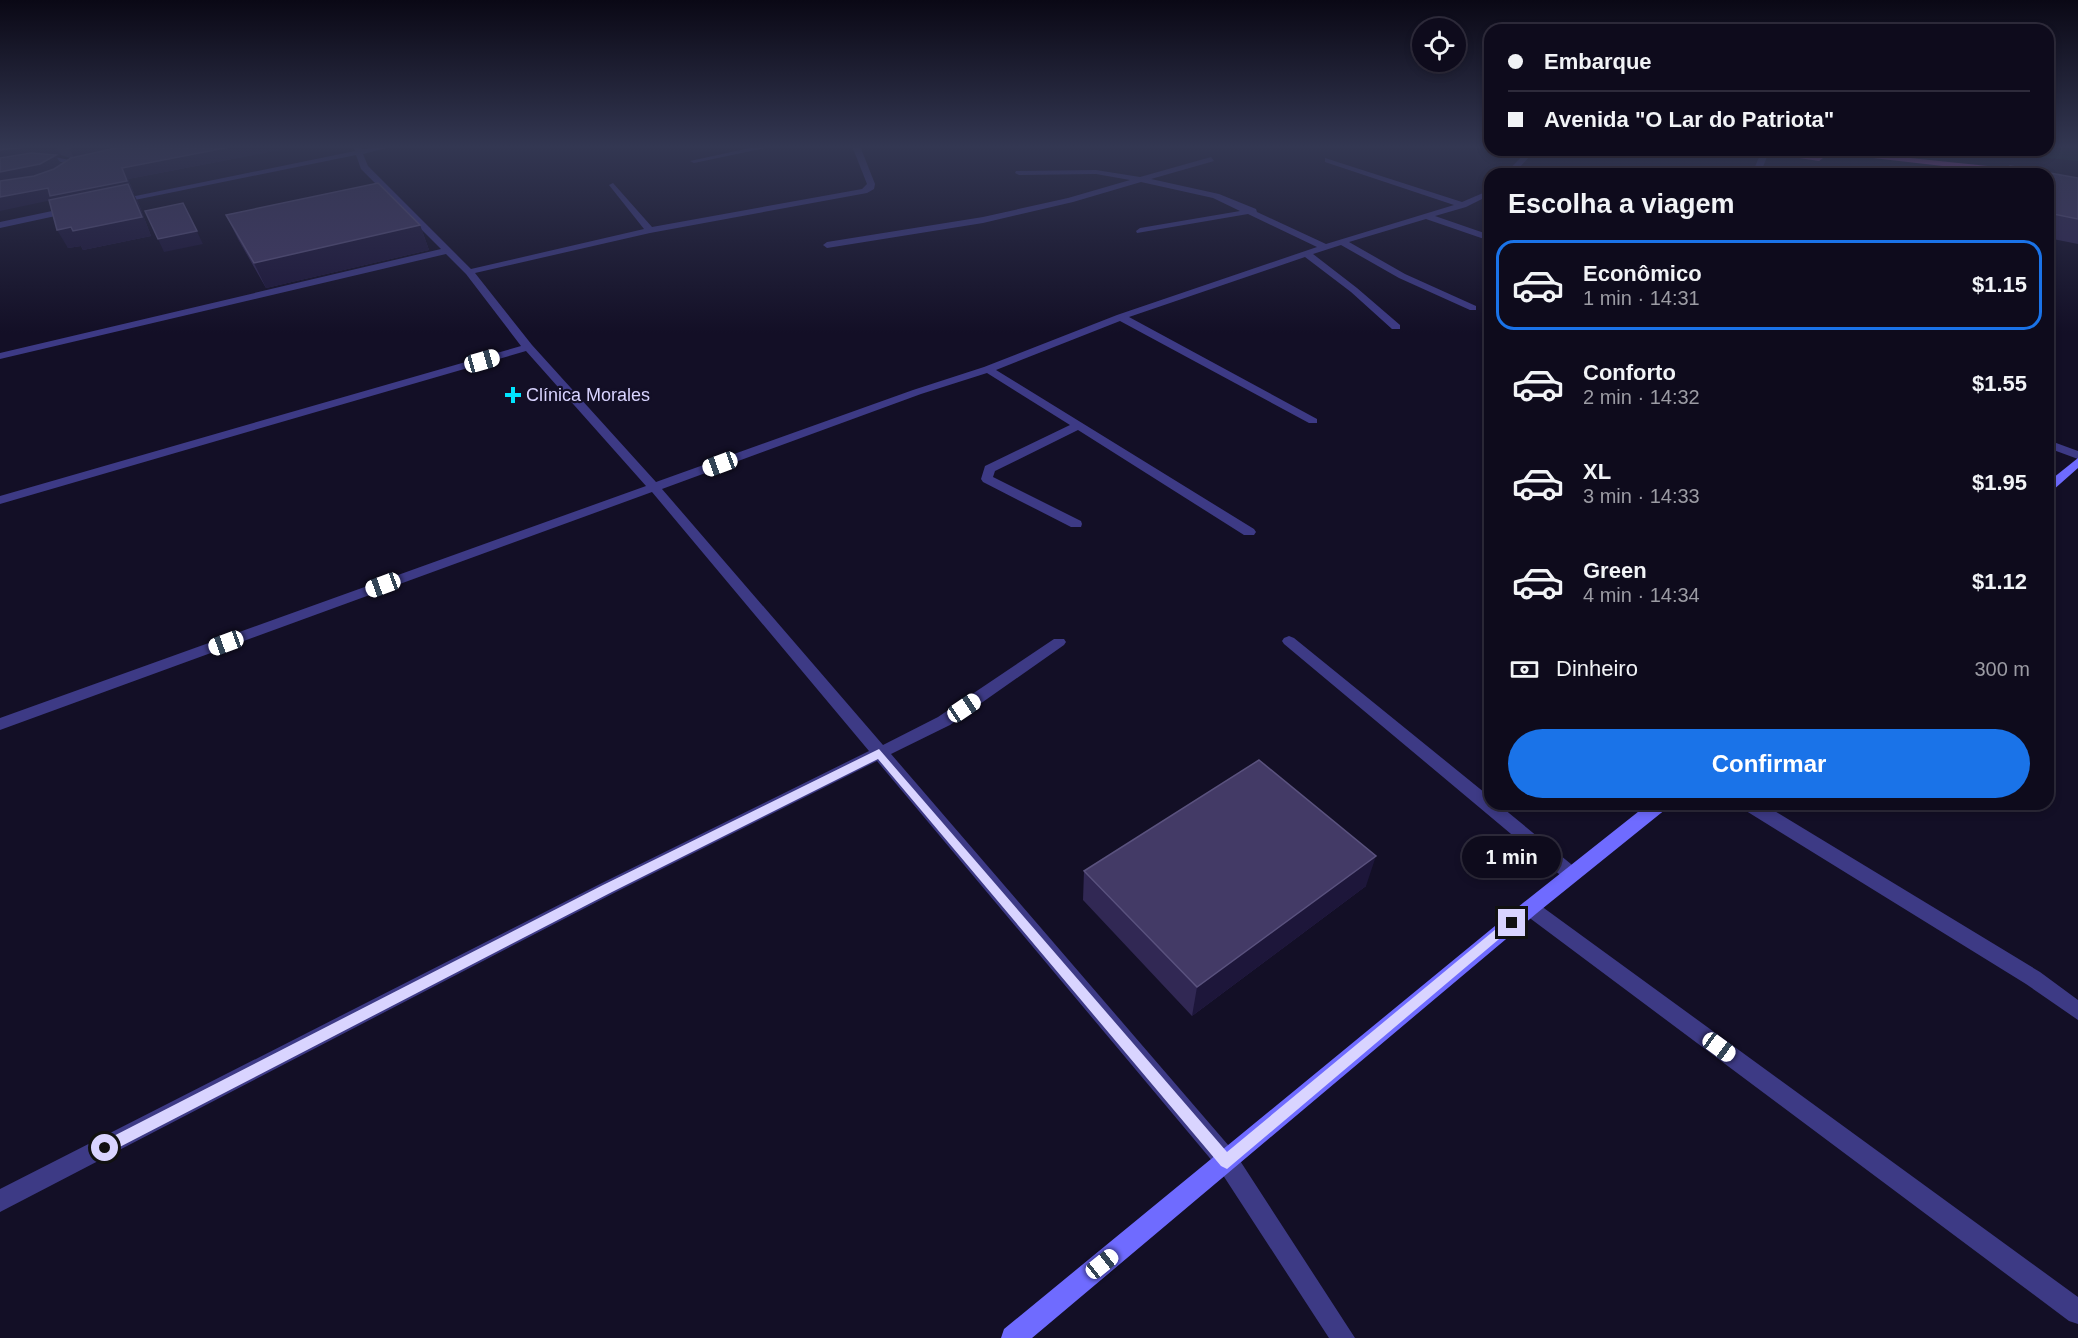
<!DOCTYPE html>
<html lang="pt">
<head>
<meta charset="utf-8">
<style>
  body { margin:0; font-family:Arial,sans-serif; background:#1c1929; color:#f1f3f6; height:100vh; display:flex; flex-direction:column; font-size:22px; white-space:nowrap }
  * { box-sizing:border-box; margin:0 }
  p { font-size:20px; color:#9b9ba3 }
  .icon { flex:none; width:33px; height:33px; fill:none; stroke:currentColor; stroke-width:2; stroke-linecap:round; stroke-linejoin:round }
  .map { position:relative; flex:1; overflow:hidden }
  .details { position:absolute; left:1484px; top:168px; width:570px; height:642px; display:flex; flex-direction:column; background:#0e0b1c; border-radius:18px; box-shadow:0 3px 9px #0003,0 0 0 2px #2e2b3b }
  .details>* { flex:none }
  .top-card { position:absolute; left:1484px; top:24px; width:570px; height:132px; border-radius:18px; box-shadow:0 3px 9px #0003,0 0 0 2px #2e2b3b; display:grid; align-content:center; height:132px; padding:0 24px; background:#0e0b1c }
  .buttons { position:absolute; left:1412px; top:18px; display:grid; gap:12px }
  .buttons a { display:grid; place-items:center; width:54px; height:54px; border-radius:50%; background:#0e0b1c; box-shadow:0 3px 9px #0003,0 0 0 2px #2e2b3b; font-size:30px }
  .end { position:absolute; width:27px; height:27px; margin:-14px; border:8px solid #d9d4ff; background:#111; box-shadow:0 0 0 3px #111 }
  .from { border-radius:50% }
  .bubble { position:absolute; height:42px; border-radius:21px; background:#0e0b1c; box-shadow:0 3px 9px #0003,0 0 0 2px #2e2b3b; font-size:20px; font-weight:700; line-height:42px; text-align:center }
  .car { position:absolute; width:18px; height:36px; margin:-18px -9px; border-radius:8px; box-shadow:0 0 4px 2px #0007; background:linear-gradient(#fff 24%,#345 0 40%,#fff 0 76%,#345 0 86%,#fff 0) }
  .top-card b { display:flex; align-items:center; gap:21px; height:57px; font-size:22px }
  .top-card b+b { border-top:2px solid #2e2b3b }
  .top-card i { width:15px; height:15px; background:#f1f3f6 }
  ul { padding:0; list-style:none }
  li { display:flex; align-items:center; gap:18px; height:90px; margin:0 12px 9px; padding:0 12px; border:3px solid transparent; border-radius:18px }
  li div { flex:1 }
  li b { display:block; font-size:22px }
  li em { font-style:normal; font-weight:700 }
  li.selected { border-color:#1a73e8 }
  li>.icon { width:54px; height:54px; stroke-width:1.5 }
  h2 { padding:0 24px; font-size:27px; line-height:72px }
  .pay { display:flex; align-items:center; gap:15px; height:66px; padding:0 24px; font-size:22px }
  .pay p { margin-inline-start:auto }
  .action { display:flex; gap:12px; margin-top:auto; padding:12px 24px }
  .action a { flex:1; height:69px; border-radius:36px; background:#1a73e8; color:#fff; font-size:24px; font-weight:700; line-height:69px; text-align:center }
  .map>svg:first-child { display:block }
  .green { fill:#12302f }
  .lines { fill:none; stroke-linecap:round; stroke-linejoin:round }
  .minor { fill:#3d3a85; fill-rule:evenodd }
  .secondary { fill:#6f6bff; fill-rule:evenodd }
  .trunk { fill:#e055d1; fill-rule:evenodd }
  .wall { fill:#312854; fill-rule:evenodd }
  .shaded-wall { fill:#1d163a }
  .building { fill:#433a66; stroke:#5a527e; stroke-width:1.5 }
  .route { fill:#d9d4ff }
  .poi-dot { fill:#00e5ff; stroke:#130f26; stroke-width:2 }
  .labels { text-anchor:middle; stroke-width:4.5; stroke-linejoin:round; paint-order:stroke }
  .far-poi-label { font-size:18px; fill:#d9d4ff; stroke:#130f26; text-anchor:start }
</style>
</head>
<body>
<div class="map">
<svg width="2078" height="1338" viewBox="0 0 2078 1338">
  <rect width="100%" height="100%" fill="#130f26"/>
  <!-- green -->
  <path class="green" d="M2048 146H2078V161L1965 150H2048Z"/>
  <g class="lines">
    <!-- minor -->
    <path class="minor" d="M353 146H361L362 149 394 146 363 154 368 166 471 269 644 229 609 185 613 183 652 227 862 189 867 184 852 146H860L875 184 874 189 867 193 650 233 475 273 532 345 656 482 913 390 984 367 1117 315 1317 247 1248 214 1137 233 1136 231 1140 228 1240 211 1213 198 1141 182 1073 202 983 223 827 248 823 245 827 242 983 217 1068 198 1130 180 1096 174 1019 175 1015 173 1016 171 1096 170 1140 177 1211 157 1214 161 1151 179 1219 194 1256 209 1257 212 1326 244 1454 205 1325 162V158L1462 202 1490 190V195L1466 207 1435 216 1490 235V241L1426 219 1349 242 1405 274 1476 306V310H1470L1399 278 1341 245 1313 254 1357 288 1400 325V329H1392L1351 292 1305 257 1129 317 1317 419V423H1309L1120 321 996 370 1254 529 1256 532 1254 535H1244L1078 430 995 471 993 477 1081 521 1082 524 1081 527H1071L983 482 981 479 985 466 1070 425 987 373 921 394 662 489 883 745 938 717 1054 639H1064L1066 642 1064 645 950 725 891 754 1235 1153 1355 1338H1329L1219 1169 877 761 614 893 0 1212V1189L602 883 869 751 652 492 0 730V718L646 486 526 351 0 504V496L521 346 466 274 446 254 0 359V353L441 249 361 169 356 155 115 204 111 201 355 151Z
      M759 146H774L694 163 690 161Z
      M1528 150H1536L1513 174H1505Z
      M1762 150 1769 152 1760 174H1752Z
      M49 156 70 160 77 165 65 175 61 173 68 165C50 154 20 165 0 168V164Z
      M71 207 74 208V212L0 228V222Z
      M2048 440 2078 451V459L2048 448Z
      M1289 636 1294 638 1490 797V804H1498L1577 869 1580 874 1577 879 1571 881 1565 879 1284 644 1282 641 1284 638Z
      M1741 804H1763L2040 972 2078 1000V1020L2026 984 1743 809Z
      M1530 900 1537 903 2078 1297V1324L2069 1321 1523 913 1521 908 1523 903Z"/>
    <!-- secondary -->
    <path class="secondary" d="M2078 458V468L2052 491 2048 492V482Z
      M1648 804H1668L1666 809 1537 913 1032 1338H1001L1004 1329 1523 903Z"/>
    <!-- trunk -->
    <path class="trunk" d="M1748 150H1773L1823 158 1819 161Z
      M1804 150H1832L2037 171 2041 174H2012Z"/>
  </g>
  <!-- wall -->
  <path class="wall" d="M0 146H283L284 149 128 179 134 193H133L138 202 151 236 83 250 81 246 68 248 49 201ZM61 155 70 158 61 164 56 156Z
    M2010 166 2078 178V244L2048 238V174H2005Z
    M226 215 420 225 429 250 266 288 238 239Z
    M1084 871 1366 886 1192 1016 1083 900Z"/>
  <!-- shaded-wall -->
  <path class="shaded-wall" d="M34 146H55L61 155 56 156 62 167 47 176 0 186V150Z
    M83 146H153L75 160 69 148Z
    M235 146H283L284 149 128 179 134 193H133L138 202 151 236 83 250 81 246 68 248 57 230 52 200 0 211V197L122 168Z
    M183 203 203 244 164 252 158 239Z
    M420 225 429 250 266 288 254 263Z
    M1376 856 1366 886 1192 1016 1197 987Z"/>
  <!-- building -->
  <path class="building" d="M0 146H34L0 150Z
    M61 146H83L69 148Z
    M125 146H235L122 168 127 181 50 196 48 188 0 197V181L34 176 54 169 71 158Z
    M31 153 56 155 40 164 0 172V158Z
    M2010 166 2078 178V219L2048 213V174H2008Z
    M378 183 420 225 254 263 226 215Z
    M128 184 142 217 73 231 71 227 57 230 49 200Z
    M183 203 197 231 158 239 145 211Z
    M1259 760 1376 856 1197 987 1084 871Z"/>
  <!-- sky -->
  <linearGradient id="sky" x2="0" y2="1"><stop stop-color="#0a0815"/><stop offset="0.44" stop-color="#333752"/><stop offset="1" stop-color="#333752" stop-opacity="0"/></linearGradient>
  <rect width="2078" height="333" fill="url(#sky)"/>
  <!-- route -->
  <path class="route" d="M879 749 1227 1152 1508 919 1512 918 1518 923 1227 1169 1221 1166 878 759 612 892 110 1152H100V1143L603 885Z"/>
  <!-- markers -->
  <path class="poi-dot" d="M510 386h6v6h6v6h-6v6h-6v-6h-6v-6h6z"/>
  <g class="labels">
    <!-- far-poi labels -->
    <g class="far-poi-label">
      <text x="526" y="401">Clínica Morales</text>
    </g>
  </g>
</svg>
<div class="buttons">
<a><svg class="icon" aria-label="locate" viewBox="0 0 24 24"><circle cx="12" cy="12" r="6"/><path d="M12 2v4M12 18v4M2 12h4M18 12h4"/></svg></a>
</div>
<i class="end from" style="left:105px;top:1148px"></i>
<i class="end" style="left:1512px;top:923px"></i>
<div class="bubble" style="left:1462px;top:836px;width:99px">1 min</div>
<i class="car" style="left:482px;top:361px;rotate:74deg"></i>
<i class="car" style="left:720px;top:464px;rotate:250deg"></i>
<i class="car" style="left:383px;top:585px;rotate:250deg"></i>
<i class="car" style="left:226px;top:643px;rotate:250deg"></i>
<i class="car" style="left:964px;top:708px;rotate:56deg"></i>
<i class="car" style="left:1719px;top:1047px;rotate:126deg"></i>
<i class="car" style="left:1102px;top:1264px;rotate:51deg"></i>
<div class="top-card">
<b><i class="from"></i>Embarque</b>
<b><i></i>Avenida &quot;O Lar do Patriota&quot;</b>
</div>
<section class="details">
<h2>Escolha a viagem</h2>
<ul>
<li class="selected"><svg class="icon" aria-label="car" viewBox="0 0 24 24"><path d="M5 17H2v-5l4-1 3-4h7l3 4 3 1v5h-3M9 17h6M6 11h13"/><circle cx="7" cy="17" r="2"/><circle cx="17" cy="17" r="2"/></svg><div><b>Econômico</b><p>1 min · 14:31</p></div><em>$1.15</em></li>
<li><svg class="icon" aria-label="car" viewBox="0 0 24 24"><path d="M5 17H2v-5l4-1 3-4h7l3 4 3 1v5h-3M9 17h6M6 11h13"/><circle cx="7" cy="17" r="2"/><circle cx="17" cy="17" r="2"/></svg><div><b>Conforto</b><p>2 min · 14:32</p></div><em>$1.55</em></li>
<li><svg class="icon" aria-label="car" viewBox="0 0 24 24"><path d="M5 17H2v-5l4-1 3-4h7l3 4 3 1v5h-3M9 17h6M6 11h13"/><circle cx="7" cy="17" r="2"/><circle cx="17" cy="17" r="2"/></svg><div><b>XL</b><p>3 min · 14:33</p></div><em>$1.95</em></li>
<li><svg class="icon" aria-label="car" viewBox="0 0 24 24"><path d="M5 17H2v-5l4-1 3-4h7l3 4 3 1v5h-3M9 17h6M6 11h13"/><circle cx="7" cy="17" r="2"/><circle cx="17" cy="17" r="2"/></svg><div><b>Green</b><p>4 min · 14:34</p></div><em>$1.12</em></li>
</ul>
<div class="pay"><svg class="icon" aria-label="cash" viewBox="0 0 24 24"><path d="M3 7h18v10H3z"/><circle cx="12" cy="12" r="2"/></svg>Dinheiro<p>300 m</p></div>
<div class="action"><a>Confirmar</a></div>
</section>
</div>
</body>
</html>
